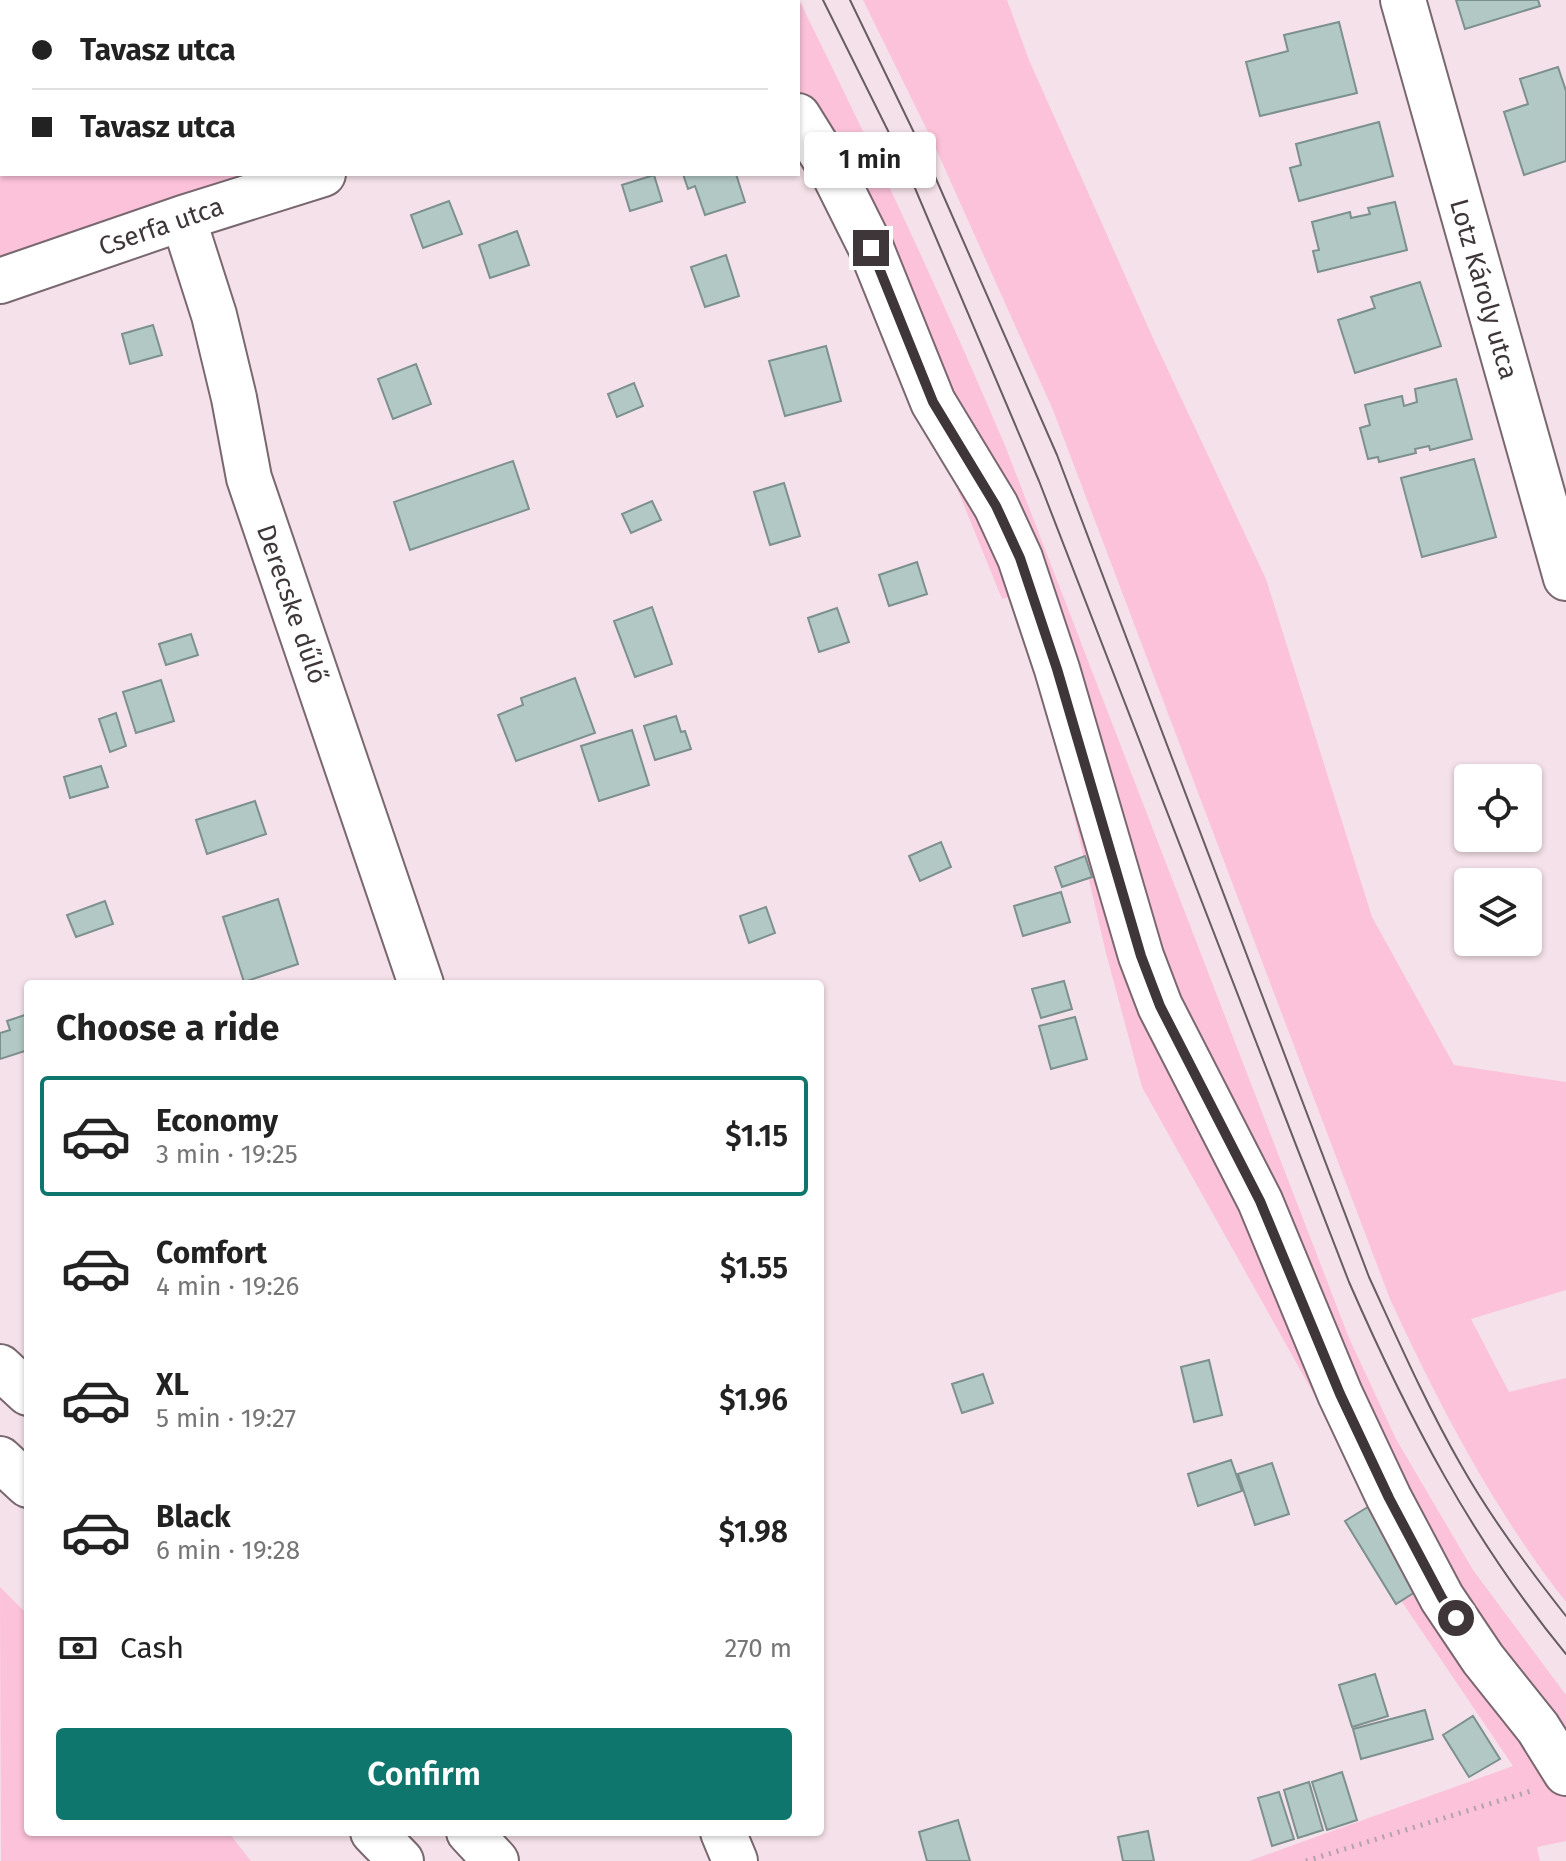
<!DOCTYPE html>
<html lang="en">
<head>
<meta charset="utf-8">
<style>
  body { margin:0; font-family:"Fira Sans",sans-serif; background:#f6f6f6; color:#222; height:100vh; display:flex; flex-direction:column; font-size:30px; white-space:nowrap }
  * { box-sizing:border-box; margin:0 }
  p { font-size:26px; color:#767676 }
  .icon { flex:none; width:44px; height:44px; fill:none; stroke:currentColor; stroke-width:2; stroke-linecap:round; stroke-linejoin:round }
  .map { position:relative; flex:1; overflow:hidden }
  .side { position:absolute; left:24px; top:980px; width:800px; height:856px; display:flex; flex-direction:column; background:#fff; border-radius:8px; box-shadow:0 2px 6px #0004 }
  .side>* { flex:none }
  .banner { position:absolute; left:0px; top:0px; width:800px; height:176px; box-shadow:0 2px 6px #0004; display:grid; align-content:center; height:176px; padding:0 32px; background:#fff }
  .controls { position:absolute; left:1454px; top:764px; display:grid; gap:16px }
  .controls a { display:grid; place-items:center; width:88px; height:88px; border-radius:8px; background:#fff; box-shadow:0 2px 6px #0004; font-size:40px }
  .end { position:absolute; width:36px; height:36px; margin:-18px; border:10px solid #3e3639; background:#fff; box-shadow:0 0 0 4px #fff }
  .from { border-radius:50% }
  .bubble { position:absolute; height:56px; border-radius:8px; background:#fff; box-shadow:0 2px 6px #0004; font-size:26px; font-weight:600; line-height:56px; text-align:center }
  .banner b { display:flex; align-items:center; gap:28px; height:76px; font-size:30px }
  .banner b+b { border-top:2px solid #e0e0e0 }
  .banner i { width:20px; height:20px; background:#222 }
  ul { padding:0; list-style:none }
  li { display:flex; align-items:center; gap:24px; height:120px; margin:0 16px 12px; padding:0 16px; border:4px solid transparent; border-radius:8px }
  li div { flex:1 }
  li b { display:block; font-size:30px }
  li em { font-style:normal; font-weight:600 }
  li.on { border-color:#0f766e }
  li>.icon { width:72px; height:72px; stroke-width:1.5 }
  h2 { padding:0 32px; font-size:36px; line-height:96px }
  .pay { display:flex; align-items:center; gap:20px; height:88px; padding:0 32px; font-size:30px }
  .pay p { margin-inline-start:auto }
  .button { display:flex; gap:16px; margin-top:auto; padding:16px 32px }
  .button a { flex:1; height:92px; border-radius:8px; background:#0f766e; color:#fff; font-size:32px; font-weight:600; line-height:92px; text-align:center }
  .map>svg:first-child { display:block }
  .green { fill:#fcc2d9 }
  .building { fill:#b2c8c4; stroke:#7c908d; stroke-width:2 }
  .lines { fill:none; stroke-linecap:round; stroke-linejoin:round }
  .minor-casing { stroke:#79686f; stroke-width:48 }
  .highway-casing { stroke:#79686f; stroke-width:48 }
  .path { stroke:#b2a3a9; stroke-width:5; stroke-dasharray:2 6; stroke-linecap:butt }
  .minor { stroke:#fff; stroke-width:44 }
  .highway { stroke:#fff; stroke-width:44 }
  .tram { stroke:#675d61; stroke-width:2 }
  .route { stroke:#3e3639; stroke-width:10 }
  .labels { text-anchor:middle; stroke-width:6; stroke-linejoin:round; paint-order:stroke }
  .street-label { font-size:26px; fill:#3e3639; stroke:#fff }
</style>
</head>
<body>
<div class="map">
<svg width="1566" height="1861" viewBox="0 0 1566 1861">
  <rect width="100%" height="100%" fill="#f5e1e9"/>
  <!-- green -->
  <path class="green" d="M0 0H732L2 2V174H250L0 265Z
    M734 0H799C872 147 942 297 1006 448L1349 1338 1396 1439 1473 1570 1566 1695V1841L1537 1847 1540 1861H1249L1513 1766 1400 1599 1424 1591 1142 1087 1106 953 1062 764 1009 597 1002 599 798 97V2Z
    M863 0H1007L1029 60 1152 336 1266 579 1372 917 1454 1065 1566 1082V1290L1471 1319 1509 1392 1566 1378V1602C1493 1509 1439 1405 1390 1299L1053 410 932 140Z
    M0 1587 28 1615V1832H228L251 1861H1Z"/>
  <!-- building -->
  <path class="building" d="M1456 0H1538L1540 6 1465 29Z
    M1339 22 1357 93 1260 116 1246 62 1288 51 1284 35Z
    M1558 67 1566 91V161L1524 175 1504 112 1528 104 1520 79Z
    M1379 122 1393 176 1299 201 1290 168 1301 165 1296 144Z
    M683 174H736L745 202 705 215 695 186 688 189Z
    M654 175 662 201 630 211 622 185Z
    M449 201 462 234 423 248 411 215Z
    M1395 202 1407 250 1318 272 1313 251 1319 250 1312 222 1350 212 1351 218 1370 214 1368 208Z
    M517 231 529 265 490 278 479 245Z
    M726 255 739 296 705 307 691 267Z
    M1420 282 1441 346 1355 373 1338 320 1375 308 1371 297Z
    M153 325 162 355 130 364 122 334Z
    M826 346 841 401 785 416 769 361Z
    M416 364 431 404 393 419 378 379Z
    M1456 379 1472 439 1430 450 1429 446 1415 449 1416 453 1379 462 1378 457 1368 459 1360 428 1370 425 1365 405 1402 396 1404 406 1417 402 1415 389Z
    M634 383 643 406 617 417 608 394Z
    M1474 459 1496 537 1422 557 1401 478Z
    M513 461 529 509 410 550 394 502Z
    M784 483 800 536 770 545 754 492Z
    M652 501 661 520 631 533 622 514Z
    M917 562 927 594 889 606 879 575Z
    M652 607 672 664 635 677 614 621Z
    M837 608 849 642 819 652 808 618Z
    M191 634 198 655 166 665 159 644Z
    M575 678 595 733 516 761 498 715 523 705 521 698Z
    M161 680 174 721 136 733 123 692Z
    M116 713 126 746 110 752 99 719Z
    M676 716 681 732 685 731 691 749 655 760 644 726Z
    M632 730 649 785 599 801 581 746Z
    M101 766 108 787 70 798 64 777Z
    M255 801 266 834 207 854 196 820Z
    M941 842 951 867 920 881 909 856Z
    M1085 856 1092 877 1062 887 1055 867Z
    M1061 892 1070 922 1023 936 1014 906Z
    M278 899 298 964 244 982 223 917Z
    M105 901 113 924 76 937 67 915Z
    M766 907 775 933 749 943 740 916Z
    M1064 981 1072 1009 1041 1018 1032 989Z
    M28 1014V1050L0 1059V1033L10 1030 7 1021Z
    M1075 1017 1087 1059 1051 1069 1039 1026Z
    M1209 1360 1222 1415 1194 1422 1181 1367Z
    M983 1374 993 1403 962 1413 952 1384Z
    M1231 1460 1242 1491 1198 1506 1188 1474Z
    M1272 1463 1289 1514 1255 1525 1238 1474Z
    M1371 1505 1423 1587 1396 1604 1345 1521Z
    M1375 1674 1388 1716 1352 1727 1339 1685Z
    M1425 1710 1433 1739 1361 1759 1353 1729Z
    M1473 1716 1500 1759 1469 1777 1443 1735Z
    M1342 1772 1357 1820 1327 1830 1312 1782Z
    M1309 1782 1323 1830 1298 1838 1284 1790Z
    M1279 1792 1294 1839 1272 1846 1258 1798Z
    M958 1820 970 1861H927L919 1832Z
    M1148 1831 1154 1861H1123L1118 1837Z"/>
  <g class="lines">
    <defs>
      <path id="minor" d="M1403 0 1566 578
        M798 116 834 174 871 248 933 402 996 506 1020 558 1057 669 1141 956 1160 1006 1260 1201 1340 1394 1389 1498 1442 1598 1483 1659 1538 1728 1566 1773
        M183 218 214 315 234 398 249 478 421 984
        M0 281 183 218 323 174
        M723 1832 735 1861"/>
      <path id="highway" d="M0 1367 28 1393
        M0 1459 28 1485
        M373 1832 401 1861
        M469 1832 496 1861"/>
    </defs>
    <!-- minor casing -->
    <use href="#minor" class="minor-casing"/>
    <!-- highway casing -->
    <use href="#highway" class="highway-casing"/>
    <!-- path -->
    <path class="path" d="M1306 1861 1531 1791"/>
    <!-- minor -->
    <use href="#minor" class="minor"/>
    <!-- highway -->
    <use href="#highway" class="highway"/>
    <!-- tram -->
    <path class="tram" d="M823 0 906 167 1039 481 1349 1282C1408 1417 1472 1540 1566 1654
      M850 0 933 172 1057 455 1369 1277C1398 1340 1426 1404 1461 1465 1491 1518 1528 1568 1566 1616"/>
  </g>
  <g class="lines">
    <!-- route -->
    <path class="route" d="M871 248 933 402 996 506 1020 558 1057 669 1141 956 1160 1006 1260 1201 1340 1394 1389 1498 1442 1598 1456 1618"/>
  </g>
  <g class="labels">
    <!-- street labels -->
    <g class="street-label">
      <text transform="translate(161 226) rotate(-19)" y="9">Cserfa utca</text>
      <text transform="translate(1484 289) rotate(74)" y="9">Lotz Károly utca</text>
      <text transform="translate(292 604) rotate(71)" y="9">Derecske dűlő</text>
    </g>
  </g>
</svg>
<div class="controls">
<a><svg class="icon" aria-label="locate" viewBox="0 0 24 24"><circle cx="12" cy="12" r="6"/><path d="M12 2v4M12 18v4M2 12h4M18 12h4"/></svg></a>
<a><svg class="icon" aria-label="layers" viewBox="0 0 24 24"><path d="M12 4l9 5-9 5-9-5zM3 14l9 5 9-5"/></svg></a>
</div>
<i class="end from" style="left:1456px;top:1618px"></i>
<i class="end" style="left:871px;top:248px"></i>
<div class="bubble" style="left:804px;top:132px;width:132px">1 min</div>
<div class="banner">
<b><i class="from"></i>Tavasz utca</b>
<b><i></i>Tavasz utca</b>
</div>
<section class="side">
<h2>Choose a ride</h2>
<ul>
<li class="on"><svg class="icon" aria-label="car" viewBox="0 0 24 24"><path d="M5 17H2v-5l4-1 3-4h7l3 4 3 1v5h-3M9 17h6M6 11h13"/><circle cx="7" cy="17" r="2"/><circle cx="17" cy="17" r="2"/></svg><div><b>Economy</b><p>3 min · 19:25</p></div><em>$1.15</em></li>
<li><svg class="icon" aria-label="car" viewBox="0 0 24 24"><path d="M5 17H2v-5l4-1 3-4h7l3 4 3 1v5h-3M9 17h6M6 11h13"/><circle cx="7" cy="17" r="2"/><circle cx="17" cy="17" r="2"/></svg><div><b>Comfort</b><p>4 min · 19:26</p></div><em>$1.55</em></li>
<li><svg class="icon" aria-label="car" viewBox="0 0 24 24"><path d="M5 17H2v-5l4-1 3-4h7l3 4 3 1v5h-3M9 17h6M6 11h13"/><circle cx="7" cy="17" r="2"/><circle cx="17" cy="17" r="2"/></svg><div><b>XL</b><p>5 min · 19:27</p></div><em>$1.96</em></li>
<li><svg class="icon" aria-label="car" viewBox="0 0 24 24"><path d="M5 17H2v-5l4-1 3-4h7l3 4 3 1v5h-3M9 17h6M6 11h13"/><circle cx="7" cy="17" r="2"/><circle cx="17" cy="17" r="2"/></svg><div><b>Black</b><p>6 min · 19:28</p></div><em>$1.98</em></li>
</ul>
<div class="pay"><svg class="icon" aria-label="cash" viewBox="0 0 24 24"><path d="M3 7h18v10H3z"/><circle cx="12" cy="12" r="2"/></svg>Cash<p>270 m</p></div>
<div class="button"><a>Confirm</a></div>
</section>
</div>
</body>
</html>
